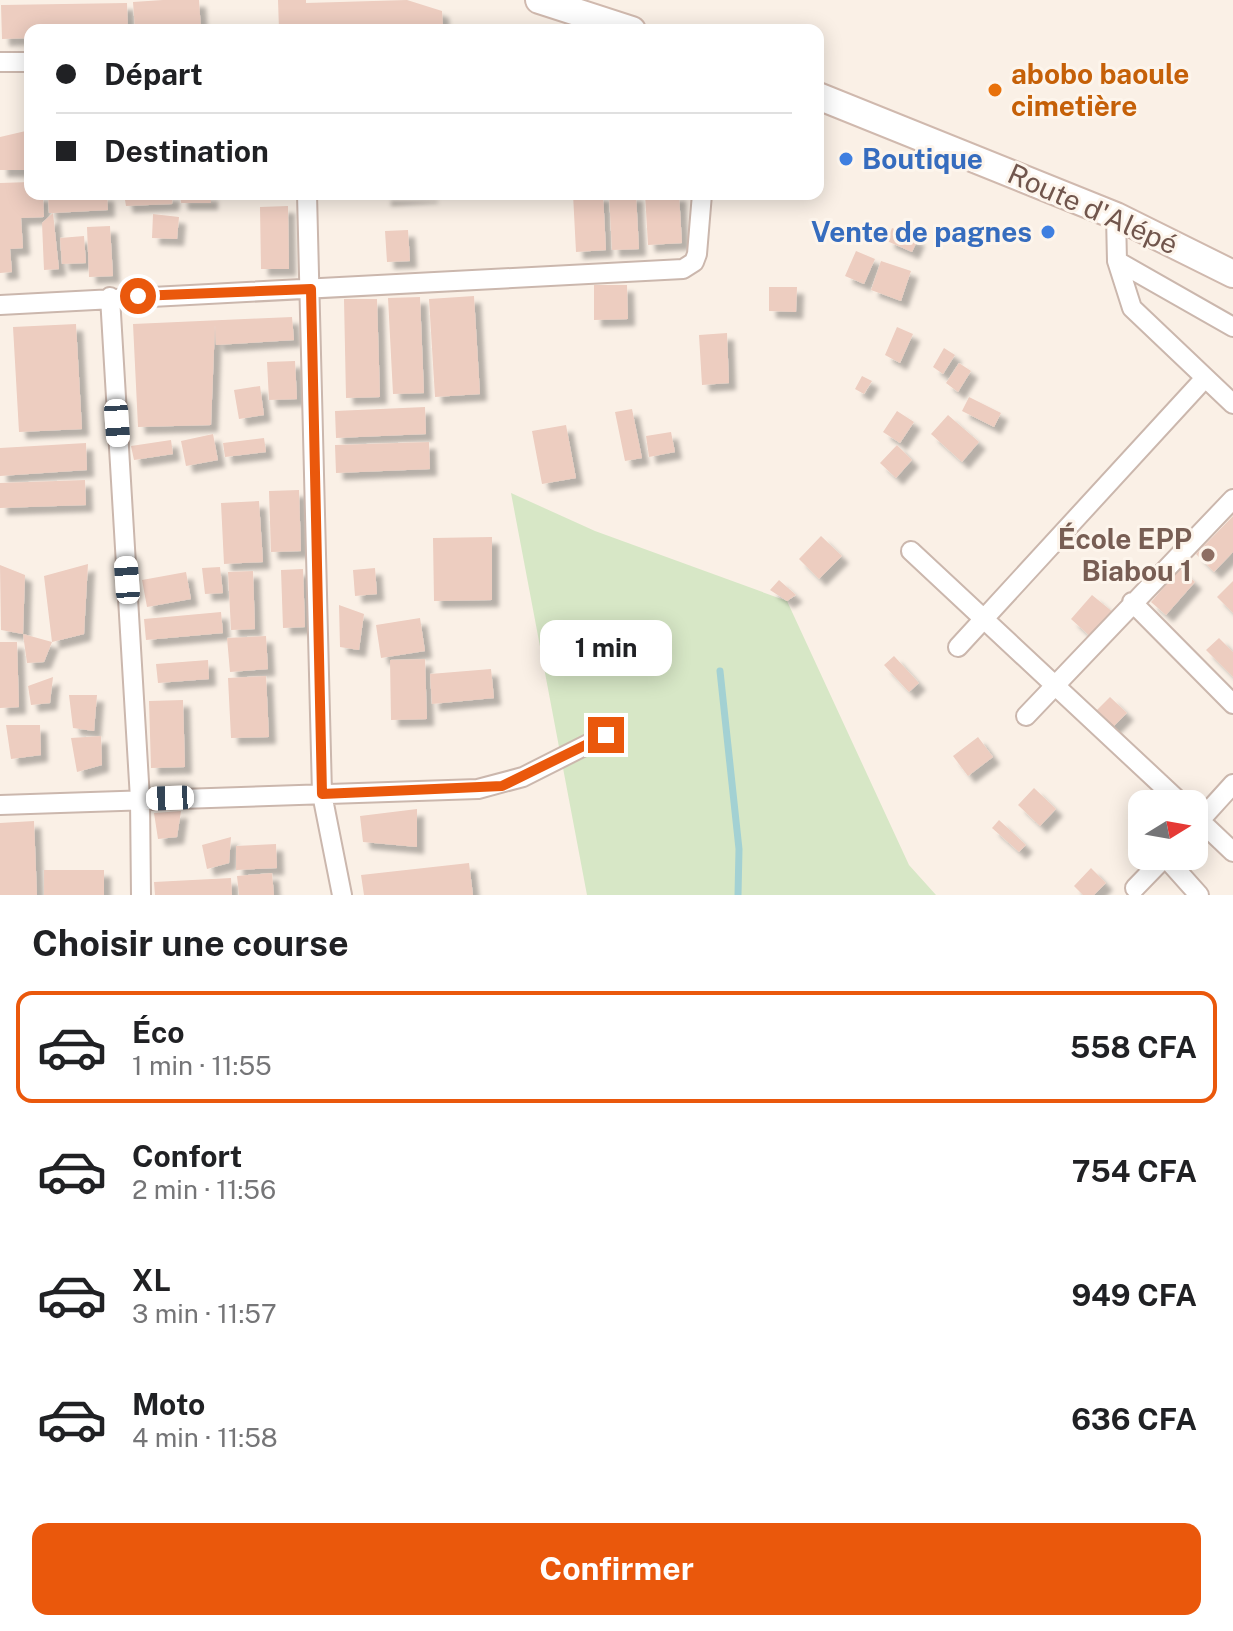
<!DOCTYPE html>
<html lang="fr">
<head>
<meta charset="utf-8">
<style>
  body { margin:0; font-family:"Public Sans",sans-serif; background:#f2f2f2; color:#202124; height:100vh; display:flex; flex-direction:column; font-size:30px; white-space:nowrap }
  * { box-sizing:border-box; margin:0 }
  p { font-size:26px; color:#757577 }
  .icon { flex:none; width:44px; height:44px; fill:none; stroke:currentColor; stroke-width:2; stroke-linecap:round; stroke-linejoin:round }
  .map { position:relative; height:895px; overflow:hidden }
  .side { display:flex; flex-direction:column; background:#fff; flex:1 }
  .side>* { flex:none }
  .top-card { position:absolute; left:24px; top:24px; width:800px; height:176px; border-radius:16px; box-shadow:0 4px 20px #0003; display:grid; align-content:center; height:176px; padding:0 32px; background:#fff }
  .needle { width:52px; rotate:79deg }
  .buttons { position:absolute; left:1128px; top:790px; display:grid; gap:16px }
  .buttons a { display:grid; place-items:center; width:80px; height:80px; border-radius:16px; background:#fff; box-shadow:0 4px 20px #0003; font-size:40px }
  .end { position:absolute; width:36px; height:36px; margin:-18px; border:10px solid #ea580c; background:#fff; box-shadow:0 0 0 4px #fff }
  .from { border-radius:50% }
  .bubble { position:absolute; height:56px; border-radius:16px; background:#fff; box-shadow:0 4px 20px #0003; font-size:26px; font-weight:700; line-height:56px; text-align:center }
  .car { position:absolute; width:24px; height:48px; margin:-24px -12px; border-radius:10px; box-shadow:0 0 6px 2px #0007; background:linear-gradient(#fff 24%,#345 0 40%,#fff 0 76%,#345 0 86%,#fff 0) }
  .top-card b { display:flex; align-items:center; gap:28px; height:76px; font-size:30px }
  .top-card b+b { border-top:2px solid #e0e0e0 }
  .top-card i { width:20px; height:20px; background:#202124 }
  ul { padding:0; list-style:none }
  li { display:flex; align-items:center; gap:24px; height:112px; margin:0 16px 12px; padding:0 16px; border:4px solid transparent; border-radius:16px }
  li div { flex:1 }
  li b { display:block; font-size:30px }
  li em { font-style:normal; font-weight:700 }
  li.on { border-color:#ea580c }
  li>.icon { width:72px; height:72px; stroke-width:1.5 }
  h2 { padding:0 32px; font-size:36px; line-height:96px }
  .cta { display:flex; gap:16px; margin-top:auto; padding:16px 32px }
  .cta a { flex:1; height:92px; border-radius:16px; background:#ea580c; color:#fff; font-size:32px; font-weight:700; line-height:92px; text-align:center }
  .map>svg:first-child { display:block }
  .green { fill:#d7e7c6 }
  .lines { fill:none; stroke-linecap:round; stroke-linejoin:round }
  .stream { stroke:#a3d1d3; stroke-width:7 }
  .building { fill:#edcdc0; filter:url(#shadow) }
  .street-casing { stroke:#cbb7ad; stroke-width:22 }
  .secondary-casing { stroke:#d0b9ae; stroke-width:30 }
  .street { stroke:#fff; stroke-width:18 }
  .secondary { stroke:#fff; stroke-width:26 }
  .route { stroke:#ea580c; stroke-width:10 }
  .food-dot { fill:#e8710a; stroke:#fdf5ec; stroke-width:3 }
  .shop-dot { fill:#3f7fe0; stroke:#fdf5ec; stroke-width:3 }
  .education-dot { fill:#8d6e63; stroke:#fdf5ec; stroke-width:3 }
  .labels { text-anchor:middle; stroke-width:6; stroke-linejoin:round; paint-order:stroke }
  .food-label { font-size:28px; font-weight:bold; fill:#c56008; stroke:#fdf5ec; text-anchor:start }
  .shop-label { font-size:28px; font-weight:bold; fill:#366cbe; stroke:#fdf5ec; text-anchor:start }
  .street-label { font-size:28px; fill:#71564d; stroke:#fdf5ec }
  .education-label { font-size:28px; font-weight:bold; fill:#785e54; stroke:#fdf5ec; text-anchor:end }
</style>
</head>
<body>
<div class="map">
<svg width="1233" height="895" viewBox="0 0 1233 895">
  <defs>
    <filter id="shadow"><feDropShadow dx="7" dy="7" stdDeviation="2" flood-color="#0004"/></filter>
  </defs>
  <rect width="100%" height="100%" fill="#faf0e6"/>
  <!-- green -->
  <path class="green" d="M511 493 595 531 787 601 909 865 936 895H587Z"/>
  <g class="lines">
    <!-- stream -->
    <path class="stream" d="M720 671 739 849 738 895"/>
  </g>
  <!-- building -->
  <path class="building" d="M163 0H199L201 30H135L133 2Z
    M278 0H306V3L407 0 442 11 443 27 279 30Z
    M127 3 128 30H30V38L2 39 1 5Z
    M30 130V170H0V137Z
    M30 182V194H43L44 217 21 218 23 248 10 249 12 272 0 273V183Z
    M48 194H107L108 210 53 213 59 269 44 270 42 223 53 213H49Z
    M124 194H173L172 204 126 206Z
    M180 194H211V203H181Z
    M384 194H431V196L384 199Z
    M573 194H603L606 250 576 252Z
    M609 194H636L639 249 612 250Z
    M645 194H679L682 243 648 245Z
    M288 206 289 269H261L260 207Z
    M153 214 179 217 177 239 152 238Z
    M110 226 113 276 89 277 87 227Z
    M892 228 918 239 912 252 887 241Z
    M408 230 410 261 387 262 385 231Z
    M84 236 86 263 62 264 60 238Z
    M856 251 875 259 864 284 845 276Z
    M881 261 911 271 901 301 871 290Z
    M594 285H627L628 319 594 320Z
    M769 287H797L796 312 769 311Z
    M474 296 480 394 435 397 429 299Z
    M420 297 424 393 393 394 388 298Z
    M344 299H377L380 397 346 398Z
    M292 317 294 340 216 345 215 325 211 425 138 427 133 324Z
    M76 324 82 429 19 432 13 327Z
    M897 327 913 334 900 363 885 355Z
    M727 333 729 383 702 385 699 335Z
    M944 348 955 355 943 374 933 367Z
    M295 361 297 399 269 400 267 362Z
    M959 363 971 371 958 392 946 383Z
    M862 376 872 381 864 394 855 389Z
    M260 386 264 415 239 419 234 390Z
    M969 397 1001 413 994 427 962 411Z
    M425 407 426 434 336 438 335 411Z
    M632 409 642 458 625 461 615 412Z
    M897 411 914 422 900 443 883 432Z
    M948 415 979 442 962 462 931 434Z
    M566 425 576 478 542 484 532 431Z
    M671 432 675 452 649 457 646 436Z
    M213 434 218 460 186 466 181 441Z
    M264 438 266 452 225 457 223 443Z
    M171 440 173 454 134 460 131 446Z
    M429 442 430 469 336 473 335 445Z
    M86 443 87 470 0 476V448Z
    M897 445 912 460 896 478 880 463Z
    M85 480 86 505 0 508V483Z
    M299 490 301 551 271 552 269 491Z
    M259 501 263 562 224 564 221 503Z
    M1233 516V552L1214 572 1196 554Z
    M821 536 842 556 819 579 799 559Z
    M492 537V600L434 601 433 538Z
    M88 564 84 634 52 642 44 576Z
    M0 565 25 575 23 634 1 630Z
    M220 567 223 593 205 594 202 568Z
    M375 568 377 594 355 596 353 570Z
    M303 569 305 627 283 628 281 570Z
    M1180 569 1195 582 1166 615 1151 602Z
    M253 571 255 629 231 630 228 572Z
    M186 572 191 599 147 607 142 580Z
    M779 580 796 595 787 601 770 590Z
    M1233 581V613L1217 597Z
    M1092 595 1114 613 1092 638 1071 619Z
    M339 605 364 614 359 650 340 647Z
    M221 612 223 633 146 640 144 619Z
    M420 618 425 651 381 658 376 625Z
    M23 634 52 642 44 662 27 663Z
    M266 636 268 669 230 672 227 638Z
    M1219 638 1233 652V677L1206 650Z
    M0 642H17L19 707 0 708Z
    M894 656 919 683 909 692 884 665Z
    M425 659 427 719 391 720 390 660Z
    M208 660 209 679 158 683 156 664Z
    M491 669 494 698 432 704 430 674Z
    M266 676 269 737 231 738 228 678Z
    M53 677 50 703 31 705 28 686Z
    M69 695H97L94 731 73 728Z
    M1110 697 1127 713 1110 730 1094 713Z
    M183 700 185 767 151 768 149 701Z
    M6 725H40L41 755 11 759Z
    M101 736 102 765 77 772 71 738Z
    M978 737 993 757 968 776 953 756Z
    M1034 788 1056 809 1040 826 1018 805Z
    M417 809V847L363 842 360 816Z
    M181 811 177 837 158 839 154 813Z
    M999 820 1026 845 1019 852 992 828Z
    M34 821 37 895H0V823Z
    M231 837 229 863 207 869 202 845Z
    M276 844 277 868 236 870V846Z
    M469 863 473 895H364L361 875Z
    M1091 868 1106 883 1094 895H1083L1074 886Z
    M44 870H104V895H44Z
    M272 873 274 895H239L237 876Z
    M231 878 232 895H155L154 882Z"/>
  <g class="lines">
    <defs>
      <path id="street" d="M0 62H30
        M307 194 322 794 342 895
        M1116 216 1117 261 1132 308 1233 404
        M1117 261 1233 327
        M110 297 140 799 141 895
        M0 305 683 269 694 262 697 254 702 194
        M911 551 1182 804
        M1132 602 1233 704
        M958 647 1205 378
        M1026 716 1233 499
        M0 805 478 789 523 777 606 735
        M1194 815 1233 852
        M1194 827 1233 784
        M1165 857 1199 895
        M1135 888 1166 856"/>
      <path id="secondary" d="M539 0 632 30
        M818 96 1116 216 1233 274"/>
    </defs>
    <!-- street casing -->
    <use href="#street" class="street-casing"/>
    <!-- secondary casing -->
    <use href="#secondary" class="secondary-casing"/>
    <!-- street -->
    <use href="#street" class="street"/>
    <!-- secondary -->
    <use href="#secondary" class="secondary"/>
  </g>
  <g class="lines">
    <!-- route -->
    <path class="route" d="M138 296 311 289 322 794 502 786 606 735"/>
  </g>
  <!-- markers -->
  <circle class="food-dot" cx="995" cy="90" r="8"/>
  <g class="shop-dot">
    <circle cx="846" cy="159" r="8"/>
    <circle cx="1048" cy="232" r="8"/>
  </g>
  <circle class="education-dot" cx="1208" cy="555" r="8"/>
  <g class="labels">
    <!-- food labels -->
    <g class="food-label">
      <text x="1011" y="84">abobo baoule<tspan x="1011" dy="32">cimetière</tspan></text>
    </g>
    <!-- shop labels -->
    <g class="shop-label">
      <text x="862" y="169">Boutique</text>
      <text x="1032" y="242" text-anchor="end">Vente de pagnes</text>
    </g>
    <!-- street labels -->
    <g class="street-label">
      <text transform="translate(1093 209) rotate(24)" y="10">Route d'Alépé</text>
    </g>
    <!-- education labels -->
    <g class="education-label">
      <text x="1192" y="549">École EPP<tspan x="1192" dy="32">Biabou 1</tspan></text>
    </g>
  </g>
</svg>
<div class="buttons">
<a><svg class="needle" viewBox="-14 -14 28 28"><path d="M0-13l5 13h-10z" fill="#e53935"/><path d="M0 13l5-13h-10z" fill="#757577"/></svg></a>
</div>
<i class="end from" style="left:138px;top:296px"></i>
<i class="end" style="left:606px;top:735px"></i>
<div class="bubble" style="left:540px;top:620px;width:132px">1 min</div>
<i class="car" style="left:117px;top:423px;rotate:176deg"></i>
<i class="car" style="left:127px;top:580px;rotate:356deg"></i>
<i class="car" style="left:170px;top:798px;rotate:268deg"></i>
<div class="top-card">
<b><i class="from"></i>Départ</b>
<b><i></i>Destination</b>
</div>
</div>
<section class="side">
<h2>Choisir une course</h2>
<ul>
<li class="on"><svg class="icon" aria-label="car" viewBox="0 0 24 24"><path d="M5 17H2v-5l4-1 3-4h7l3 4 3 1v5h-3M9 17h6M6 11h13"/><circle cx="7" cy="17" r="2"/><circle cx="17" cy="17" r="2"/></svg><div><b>Éco</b><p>1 min · 11:55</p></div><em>558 CFA</em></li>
<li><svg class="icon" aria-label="car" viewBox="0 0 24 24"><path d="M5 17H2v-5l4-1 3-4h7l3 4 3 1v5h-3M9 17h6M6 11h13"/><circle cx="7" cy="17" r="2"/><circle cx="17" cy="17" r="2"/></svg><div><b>Confort</b><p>2 min · 11:56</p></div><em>754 CFA</em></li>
<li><svg class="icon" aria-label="car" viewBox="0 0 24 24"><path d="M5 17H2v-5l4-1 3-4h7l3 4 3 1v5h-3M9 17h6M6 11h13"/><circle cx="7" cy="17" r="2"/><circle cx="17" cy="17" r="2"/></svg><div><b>XL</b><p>3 min · 11:57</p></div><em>949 CFA</em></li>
<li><svg class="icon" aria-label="car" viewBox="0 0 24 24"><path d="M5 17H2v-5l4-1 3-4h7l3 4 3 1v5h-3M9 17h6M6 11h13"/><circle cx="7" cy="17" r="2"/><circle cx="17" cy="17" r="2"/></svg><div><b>Moto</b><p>4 min · 11:58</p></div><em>636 CFA</em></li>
</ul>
<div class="cta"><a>Confirmer</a></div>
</section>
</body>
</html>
